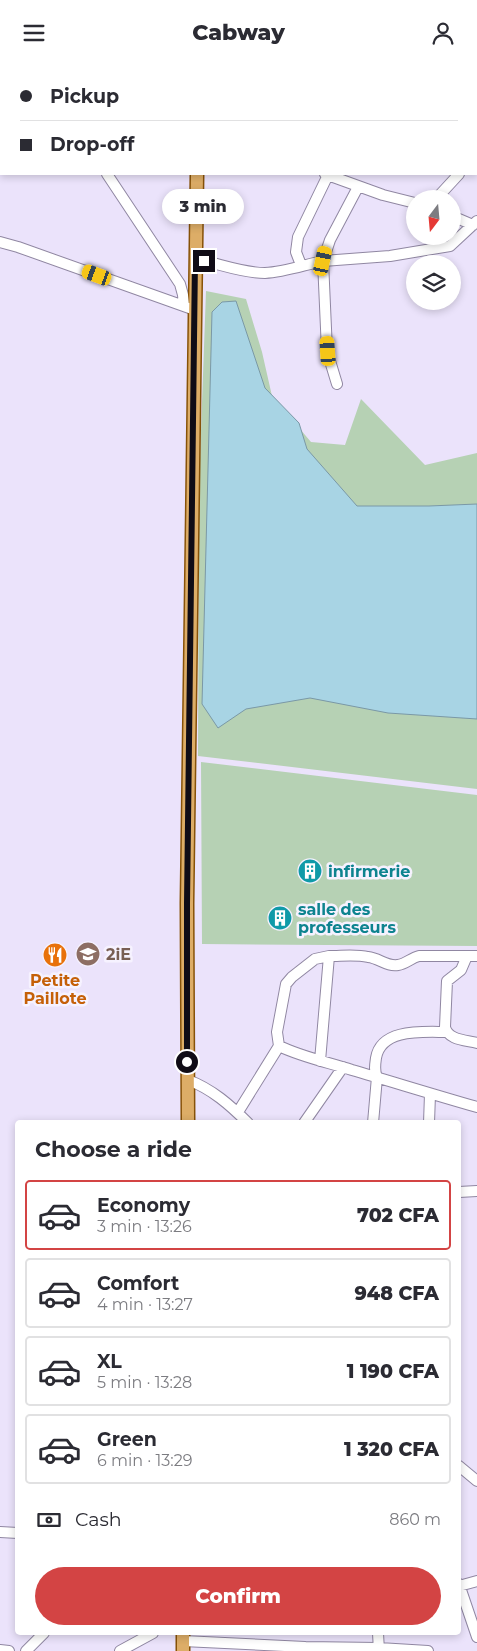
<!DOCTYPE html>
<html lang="en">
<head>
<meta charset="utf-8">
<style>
  body { margin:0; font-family:Montserrat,sans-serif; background:#f2f2f3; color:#2b2b33; height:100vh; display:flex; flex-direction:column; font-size:19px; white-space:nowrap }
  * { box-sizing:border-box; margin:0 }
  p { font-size:16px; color:#7c7c81 }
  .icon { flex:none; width:28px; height:28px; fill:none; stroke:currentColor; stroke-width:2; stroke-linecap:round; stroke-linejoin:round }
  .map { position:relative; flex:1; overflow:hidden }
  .drawer { position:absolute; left:15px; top:1055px; width:446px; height:515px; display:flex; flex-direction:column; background:#fff; border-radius:5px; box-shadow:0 2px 8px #0003 }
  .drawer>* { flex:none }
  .guide { position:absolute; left:0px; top:0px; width:478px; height:110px; box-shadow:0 2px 8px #0003; display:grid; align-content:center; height:110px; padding:0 20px; background:#fff }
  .needle { width:32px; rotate:196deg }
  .fabs { position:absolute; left:406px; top:125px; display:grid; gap:10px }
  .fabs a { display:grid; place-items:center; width:55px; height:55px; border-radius:50%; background:#fff; box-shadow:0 2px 8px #0003; font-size:25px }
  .end { position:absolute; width:22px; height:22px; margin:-11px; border:6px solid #100c16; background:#fff; box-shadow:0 0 0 2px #fff }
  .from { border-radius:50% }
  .bubble { position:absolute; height:35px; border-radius:18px; background:#fff; box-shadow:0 2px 8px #0003; font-size:16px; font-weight:800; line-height:35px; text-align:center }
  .car { position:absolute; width:15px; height:30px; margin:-15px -8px; border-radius:6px; box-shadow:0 0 4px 1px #0007; background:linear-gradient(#f5c518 24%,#345 0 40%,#f5c518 0 76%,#345 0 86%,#f5c518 0) }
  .guide b { display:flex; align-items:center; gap:18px; height:48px; font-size:19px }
  .guide b+b { border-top:1px solid #e1e1e2 }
  .guide i { width:12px; height:12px; background:#2b2b33 }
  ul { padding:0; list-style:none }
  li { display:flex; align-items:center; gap:15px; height:70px; margin:0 10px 8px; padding:0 10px; border:2px solid #e1e1e2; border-radius:5px }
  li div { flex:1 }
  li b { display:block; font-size:19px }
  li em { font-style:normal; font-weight:800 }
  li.active { border-color:#d34444 }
  li>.icon { width:45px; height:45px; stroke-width:1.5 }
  h2 { padding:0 20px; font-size:22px; line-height:60px }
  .pay { display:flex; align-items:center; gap:12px; height:55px; padding:0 20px; font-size:19px }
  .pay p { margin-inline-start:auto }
  .primary-button { display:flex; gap:10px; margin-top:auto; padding:10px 20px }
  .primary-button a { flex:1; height:58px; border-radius:30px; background:#d34444; color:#fff; font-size:20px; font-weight:800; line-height:58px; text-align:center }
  header { display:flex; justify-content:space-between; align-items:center; height:65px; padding:0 20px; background:#fff; font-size:22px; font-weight:800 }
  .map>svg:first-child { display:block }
  .green { fill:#b6d1b4 }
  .water { fill:#a8d4e4; stroke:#7a98a6 }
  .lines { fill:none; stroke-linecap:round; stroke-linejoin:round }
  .minor-casing { stroke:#9087a2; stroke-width:12 }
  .major-casing { stroke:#875208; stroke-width:15 }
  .minor { stroke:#fff; stroke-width:10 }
  .major { stroke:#ddad67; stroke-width:12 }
  .route { stroke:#100c16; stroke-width:6 }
  .labels { text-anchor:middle; stroke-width:5; stroke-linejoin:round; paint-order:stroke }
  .culture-label { font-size:16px; font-weight:bold; fill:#0d838f; stroke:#f6f2ff; text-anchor:start }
  .education-label { font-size:16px; font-weight:bold; fill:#785e54; stroke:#f6f2ff; text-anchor:start }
  .food-label { font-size:16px; font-weight:bold; fill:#c56008; stroke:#f6f2ff }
</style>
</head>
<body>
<header><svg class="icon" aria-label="menu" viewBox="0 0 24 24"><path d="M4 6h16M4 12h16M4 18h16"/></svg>Cabway<svg class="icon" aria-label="person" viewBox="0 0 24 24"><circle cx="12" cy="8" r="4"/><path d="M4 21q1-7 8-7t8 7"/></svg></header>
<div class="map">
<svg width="477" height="1586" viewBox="0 0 477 1586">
  <rect width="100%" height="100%" fill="#ebe3fb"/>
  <!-- green -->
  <path class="green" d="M206 226 246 234 262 287 272 331 311 377 345 380 361 334 425 400 477 388V724L198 691 199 421Z
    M201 697 477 730V881L202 879Z"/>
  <!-- water -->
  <path class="water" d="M236 236 265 323 299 358 307 384 357 441H429L477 439V654L388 648 310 633 246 644 218 663 202 639 212 247 222 237Z"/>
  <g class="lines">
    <defs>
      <path id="minor" d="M49 0 50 1
        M219 0 227 1
        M293 1V0
        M416 1V0
        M0 7 1 9
        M476 50H477
        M476 91 477 90
        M107 109 180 219 183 230 184 241
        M325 109 383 130 415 138
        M436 134 459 109
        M452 151 473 160
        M0 177 18 182 195 245
        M195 194C218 198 241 208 265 208 284 207 304 200 323 196L330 175 358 122
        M301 200 296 187 298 172 328 110
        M337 319 327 286 323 196 390 191 450 181 477 156
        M329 891 315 894 292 912 286 919 277 967 279 981C302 992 327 997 352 1005 393 1017 435 1030 477 1042
        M467 891 461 905 447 916 445 962C448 975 465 975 477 978
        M320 996 329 891C342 891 356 889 368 892 379 893 387 902 398 900 406 899 411 893 419 891H477
        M188 1015C212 1024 230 1040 248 1058
        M238 1047 279 981
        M304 1058 343 1002
        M373 1058 377 1012C374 1006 375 1000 376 993 381 963 423 967 446 967
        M429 1058 430 1029
        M459 1127 477 1126
        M459 1401 477 1416
        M0 1467 18 1468
        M459 1519 477 1572
        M459 1521 477 1516
        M378 1568 379 1586
        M183 1576 305 1582V1586
        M305 1582 379 1583 428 1586
        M0 1585 9 1586
        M26 1586 44 1568
        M120 1586 153 1568"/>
      <path id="major" d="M199 1V0
        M188 1058 187 838 197 109
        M183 1586V1568"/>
    </defs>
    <!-- minor casing -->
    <use href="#minor" class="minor-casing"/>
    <!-- major casing -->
    <use href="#major" class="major-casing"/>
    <!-- minor -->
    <use href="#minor" class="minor"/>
    <!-- major -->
    <use href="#major" class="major"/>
  </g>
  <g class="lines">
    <!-- route -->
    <path class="route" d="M187 997V838L195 194 204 196"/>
  </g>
  <!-- icons -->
  <defs>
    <symbol id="building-disc" viewBox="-11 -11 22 22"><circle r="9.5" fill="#0f9aa8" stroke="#f6f2ff"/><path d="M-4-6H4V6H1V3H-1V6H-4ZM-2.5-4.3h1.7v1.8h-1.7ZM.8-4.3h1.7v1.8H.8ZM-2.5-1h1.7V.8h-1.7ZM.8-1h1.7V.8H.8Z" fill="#fff"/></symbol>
    <symbol id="university-disc" viewBox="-11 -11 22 22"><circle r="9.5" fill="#8d6e63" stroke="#f6f2ff"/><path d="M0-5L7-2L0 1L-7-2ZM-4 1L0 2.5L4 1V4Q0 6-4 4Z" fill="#fff"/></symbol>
    <symbol id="restaurant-disc" viewBox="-11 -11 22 22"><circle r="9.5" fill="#e8710a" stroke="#f6f2ff"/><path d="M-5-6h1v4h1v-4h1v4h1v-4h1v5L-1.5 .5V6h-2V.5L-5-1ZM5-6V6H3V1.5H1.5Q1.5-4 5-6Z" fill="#fff"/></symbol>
  </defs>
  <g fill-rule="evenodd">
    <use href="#building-disc" x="296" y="792" width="28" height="28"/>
    <use href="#building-disc" x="266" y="839" width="28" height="28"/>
    <use href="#university-disc" x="74" y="875" width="28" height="28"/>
    <use href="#restaurant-disc" x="41" y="876" width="28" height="28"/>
  </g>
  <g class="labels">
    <!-- culture labels -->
    <g class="culture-label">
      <text x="328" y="812">infirmerie</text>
      <text x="298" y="850">salle des<tspan x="298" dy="18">professeurs</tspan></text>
    </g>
    <!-- education labels -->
    <g class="education-label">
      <text x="106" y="895">2iE</text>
    </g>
    <!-- food labels -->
    <g class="food-label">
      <text x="55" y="921">Petite<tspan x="55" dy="18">Paillote</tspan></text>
    </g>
  </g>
</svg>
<div class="fabs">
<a><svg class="needle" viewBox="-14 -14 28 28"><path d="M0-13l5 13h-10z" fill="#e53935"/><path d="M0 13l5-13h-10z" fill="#7c7c81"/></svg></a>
<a><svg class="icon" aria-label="layers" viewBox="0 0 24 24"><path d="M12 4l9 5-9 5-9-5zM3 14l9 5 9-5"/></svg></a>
</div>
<i class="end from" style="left:187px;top:997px"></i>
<i class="end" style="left:204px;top:196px"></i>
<div class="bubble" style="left:162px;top:124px;width:82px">3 min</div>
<i class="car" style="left:323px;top:196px;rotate:12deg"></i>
<i class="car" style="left:97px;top:210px;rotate:290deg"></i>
<i class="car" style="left:328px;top:286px;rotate:356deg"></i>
<div class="guide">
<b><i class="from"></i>Pickup</b>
<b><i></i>Drop-off</b>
</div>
<section class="drawer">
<h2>Choose a ride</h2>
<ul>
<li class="active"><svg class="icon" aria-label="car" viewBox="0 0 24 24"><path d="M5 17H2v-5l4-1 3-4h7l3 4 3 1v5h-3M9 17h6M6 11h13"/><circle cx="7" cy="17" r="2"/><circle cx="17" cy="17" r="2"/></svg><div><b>Economy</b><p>3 min · 13:26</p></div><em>702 CFA</em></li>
<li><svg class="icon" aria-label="car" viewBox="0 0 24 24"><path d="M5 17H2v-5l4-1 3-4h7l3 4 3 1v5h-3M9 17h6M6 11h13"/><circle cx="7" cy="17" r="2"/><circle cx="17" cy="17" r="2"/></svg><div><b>Comfort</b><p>4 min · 13:27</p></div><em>948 CFA</em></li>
<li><svg class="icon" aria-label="car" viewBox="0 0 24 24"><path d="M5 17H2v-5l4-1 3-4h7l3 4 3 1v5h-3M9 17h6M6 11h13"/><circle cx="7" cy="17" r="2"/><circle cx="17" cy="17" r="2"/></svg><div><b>XL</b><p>5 min · 13:28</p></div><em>1 190 CFA</em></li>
<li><svg class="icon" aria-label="car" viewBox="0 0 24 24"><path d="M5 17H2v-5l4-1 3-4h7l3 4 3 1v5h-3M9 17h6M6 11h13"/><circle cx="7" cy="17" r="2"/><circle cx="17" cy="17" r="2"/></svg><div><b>Green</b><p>6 min · 13:29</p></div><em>1 320 CFA</em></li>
</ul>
<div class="pay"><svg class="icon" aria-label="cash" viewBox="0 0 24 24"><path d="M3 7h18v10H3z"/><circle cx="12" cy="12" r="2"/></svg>Cash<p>860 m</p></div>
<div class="primary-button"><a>Confirm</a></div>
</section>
</div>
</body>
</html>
